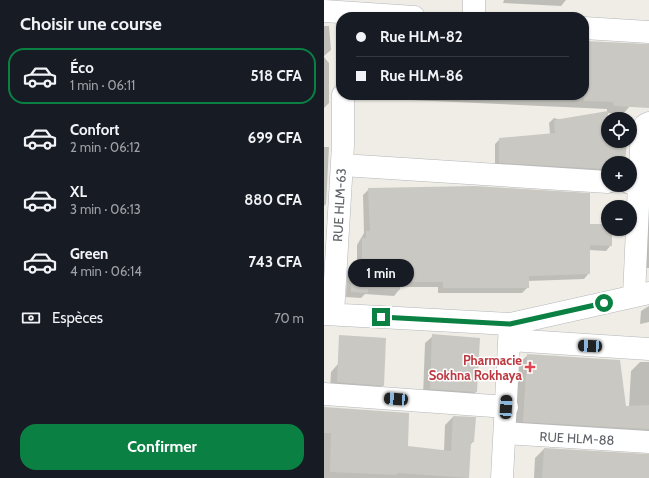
<!DOCTYPE html>
<html lang="fr">
<head>
<meta charset="utf-8">
<style>
  body { margin:0; font-family:Cabin,sans-serif; background:#20242c; color:#f1f3f6; height:100vh; display:flex; flex-direction:column; font-size:15px; white-space:nowrap }
  * { box-sizing:border-box; margin:0 }
  p { font-size:13px; color:#9ea1a6 }
  .icon { flex:none; width:22px; height:22px; fill:none; stroke:currentColor; stroke-width:2; stroke-linecap:round; stroke-linejoin:round }
  .map { position:relative; flex:1; overflow:hidden }
  .side { display:flex; flex-direction:column; background:#171b24; width:324px }
  .side>* { flex:none }
  .guide { position:absolute; left:12px; top:12px; width:253px; height:88px; border-radius:16px; box-shadow:0 1px 3px #0004; display:grid; align-content:center; height:88px; padding:0 20px; background:#171b24 }
  .fabs { position:absolute; left:277px; top:112px; display:grid; gap:8px }
  .fabs a { display:grid; place-items:center; width:36px; height:36px; border-radius:50%; background:#171b24; box-shadow:0 1px 3px #0004; font-size:20px }
  .end { position:absolute; width:18px; height:18px; margin:-9px; border:5px solid #0b8043; background:#fff; box-shadow:0 0 0 2px #fff }
  .from { border-radius:50% }
  .bubble { position:absolute; height:28px; border-radius:14px; background:#171b24; box-shadow:0 1px 3px #0004; font-size:13px; font-weight:800; line-height:28px; text-align:center }
  .car { position:absolute; width:12px; height:24px; margin:-12px -6px; border-radius:5px; box-shadow:0 0 3px 1px #0007; background:linear-gradient(#222 24%,#8ab4d8 0 40%,#222 0 76%,#8ab4d8 0 86%,#222 0) }
  .guide b { display:flex; align-items:center; gap:14px; height:38px; font-size:15px }
  .guide b+b { border-top:1px solid #363941 }
  .guide i { width:10px; height:10px; background:#f1f3f6 }
  ul { padding:0; list-style:none }
  li { display:flex; align-items:center; gap:12px; height:56px; margin:0 8px 6px; padding:0 12px; border:2px solid transparent; border-radius:16px }
  li div { flex:1 }
  li b { display:block; font-size:15px }
  li em { font-style:normal; font-weight:800 }
  li.active { border-color:#0b8043 }
  li>.icon { width:36px; height:36px; stroke-width:1.5 }
  h2 { padding:0 20px; font-size:18px; line-height:48px }
  .pay { display:flex; align-items:center; gap:10px; height:44px; padding:0 20px; font-size:15px }
  .pay p { margin-inline-start:auto }
  .button { display:flex; gap:8px; margin-top:auto; padding:8px 20px }
  .button a { flex:1; height:46px; border-radius:16px; background:#0b8043; color:#fff; font-size:16px; font-weight:800; line-height:46px; text-align:center }
  main { display:flex; flex:1; min-height:0 }
  .map>svg:first-child { display:block }
  .shadow { fill:#0003 }
  .building { fill:#cac8c2 }
  .lines { fill:none; stroke-linecap:round; stroke-linejoin:round }
  .minor-casing { stroke:#b3b6ba; stroke-width:23 }
  .minor { stroke:#fff; stroke-width:22 }
  .route { stroke:#0b8043; stroke-width:5 }
  .health-dot { fill:#e0444e; stroke:#fff; stroke-width:1.5 }
  .labels { text-anchor:middle; stroke-width:3; stroke-linejoin:round; paint-order:stroke }
  .street-label { font-size:13px; fill:#5d6165; stroke:#fff }
  .health-label { font-size:13px; font-weight:bold; fill:#be3a42; stroke:#fff; text-anchor:end }
</style>
</head>
<body>
<main>
<section class="side">
<h2>Choisir une course</h2>
<ul>
<li class="active"><svg class="icon" aria-label="car" viewBox="0 0 24 24"><path d="M5 17H2v-5l4-1 3-4h7l3 4 3 1v5h-3M9 17h6M6 11h13"/><circle cx="7" cy="17" r="2"/><circle cx="17" cy="17" r="2"/></svg><div><b>Éco</b><p>1 min · 06:11</p></div><em>518 CFA</em></li>
<li><svg class="icon" aria-label="car" viewBox="0 0 24 24"><path d="M5 17H2v-5l4-1 3-4h7l3 4 3 1v5h-3M9 17h6M6 11h13"/><circle cx="7" cy="17" r="2"/><circle cx="17" cy="17" r="2"/></svg><div><b>Confort</b><p>2 min · 06:12</p></div><em>699 CFA</em></li>
<li><svg class="icon" aria-label="car" viewBox="0 0 24 24"><path d="M5 17H2v-5l4-1 3-4h7l3 4 3 1v5h-3M9 17h6M6 11h13"/><circle cx="7" cy="17" r="2"/><circle cx="17" cy="17" r="2"/></svg><div><b>XL</b><p>3 min · 06:13</p></div><em>880 CFA</em></li>
<li><svg class="icon" aria-label="car" viewBox="0 0 24 24"><path d="M5 17H2v-5l4-1 3-4h7l3 4 3 1v5h-3M9 17h6M6 11h13"/><circle cx="7" cy="17" r="2"/><circle cx="17" cy="17" r="2"/></svg><div><b>Green</b><p>4 min · 06:14</p></div><em>743 CFA</em></li>
</ul>
<div class="pay"><svg class="icon" aria-label="cash" viewBox="0 0 24 24"><path d="M3 7h18v10H3z"/><circle cx="12" cy="12" r="2"/></svg>Espèces<p>70 m</p></div>
<div class="button"><a>Confirmer</a></div>
</section>
<div class="map">
<svg width="325" height="478" viewBox="0 0 325 478">
  <rect width="100%" height="100%" fill="#efede6"/>
  <!-- shadow -->
  <path class="shadow" d="M180 0H242L237 6 179 3Z
    M0 26H5L7 50 0 56Z
    M260 42 325 45V68L306 106 299 114 283 113V109L43 98V95H260Z
    M0 57 5 63V103L0 108Z
    M230 118 284 133V141H302L300 163H284V173L171 167V144L176 139 226 134 225 123Z
    M325 142V268H320Z
    M0 147H5L2 204 0 206Z
    M45 189 265 225H284V229H287V245L282 251 265 250V273L260 279 204 281V287L198 293H114V287H75V290L70 296 41 294 37 298 22 297 23 271 29 266H33V245L40 233 39 195Z
    M325 306V322L316 324 317 311Z
    M109 336 152 392 145 399 99 396 101 343Z
    M204 355 301 407H305L307 371 316 362H325V442L191 430 195 363Z
    M14 364 59 385 51 393 6 390 7 372Z
    M0 408 83 447 120 451 121 425 129 417 151 418 149 442 145 446 144 478H0Z
    M220 449 325 455V478H210L211 458Z"/>
  <!-- building -->
  <path class="building" d="M260 41 325 44V108L290 106 289 102 260 101Z
    M284 111V141H303L301 163H284V169H281L175 163V138L231 133 230 120Z
    M151 186 266 193V224H284V229H288V246L266 245V274L205 276V288H119V282H76V290L44 289V293L27 292 28 265H38V238H42V231H46L44 188Z
    M108 334 156 338 153 392 106 389Z
    M15 335 62 338 60 386 13 382Z
    M203 354 296 360 302 406 325 405V429L199 422Z
    M0 407 85 413 84 446 127 451 129 416 152 417 150 442H147L145 478 73 473V475L6 472 7 433H0Z
    M220 448 325 454V478H218Z"/>
  <g class="lines">
    <defs>
      <path id="minor" d="M0 11 90 17
        M150 17V0
        M260 28 325 32
        M18 165 284 182
        M306 183 315 184 310 296
        M315 184 318 133 321 125 325 123
        M0 314 186 324 325 293
        M9 314 19 145V95
        M186 340 325 349
        M0 394 183 407
        M181 433 325 442
        M178 478 186 324"/>
    </defs>
    <!-- minor casing -->
    <use href="#minor" class="minor-casing"/>
    <!-- minor -->
    <use href="#minor" class="minor"/>
  </g>
  <g class="lines">
    <!-- route -->
    <path class="route" d="M57 317 186 324 280 303"/>
  </g>
  <!-- markers -->
  <path class="health-dot" d="M204 361h4v4h4v4h-4v4h-4v-4h-4v-4h4z"/>
  <g class="labels">
    <!-- street labels -->
    <g class="street-label">
      <text transform="translate(15 205) rotate(-87)" y="5">RUE HLM-63</text>
      <text transform="translate(253 438) rotate(3)" y="5">RUE HLM-88</text>
    </g>
    <!-- health labels -->
    <g class="health-label">
      <text x="198" y="365">Pharmacie<tspan x="198" dy="15">Sokhna Rokhaya</tspan></text>
    </g>
  </g>
</svg>
<div class="fabs">
<a><svg class="icon" aria-label="locate" viewBox="0 0 24 24"><circle cx="12" cy="12" r="6"/><path d="M12 2v4M12 18v4M2 12h4M18 12h4"/></svg></a>
<a>+</a>
<a>−</a>
</div>
<i class="end from" style="left:280px;top:303px"></i>
<i class="end" style="left:57px;top:317px"></i>
<div class="bubble" style="left:24px;top:259px;width:66px">1 min</div>
<i class="car" style="left:266px;top:346px;rotate:273deg"></i>
<i class="car" style="left:72px;top:399px;rotate:274deg"></i>
<i class="car" style="left:182px;top:407px;rotate:3deg"></i>
<div class="guide">
<b><i class="from"></i>Rue HLM-82</b>
<b><i></i>Rue HLM-86</b>
</div>
</div>
</main>
</body>
</html>
